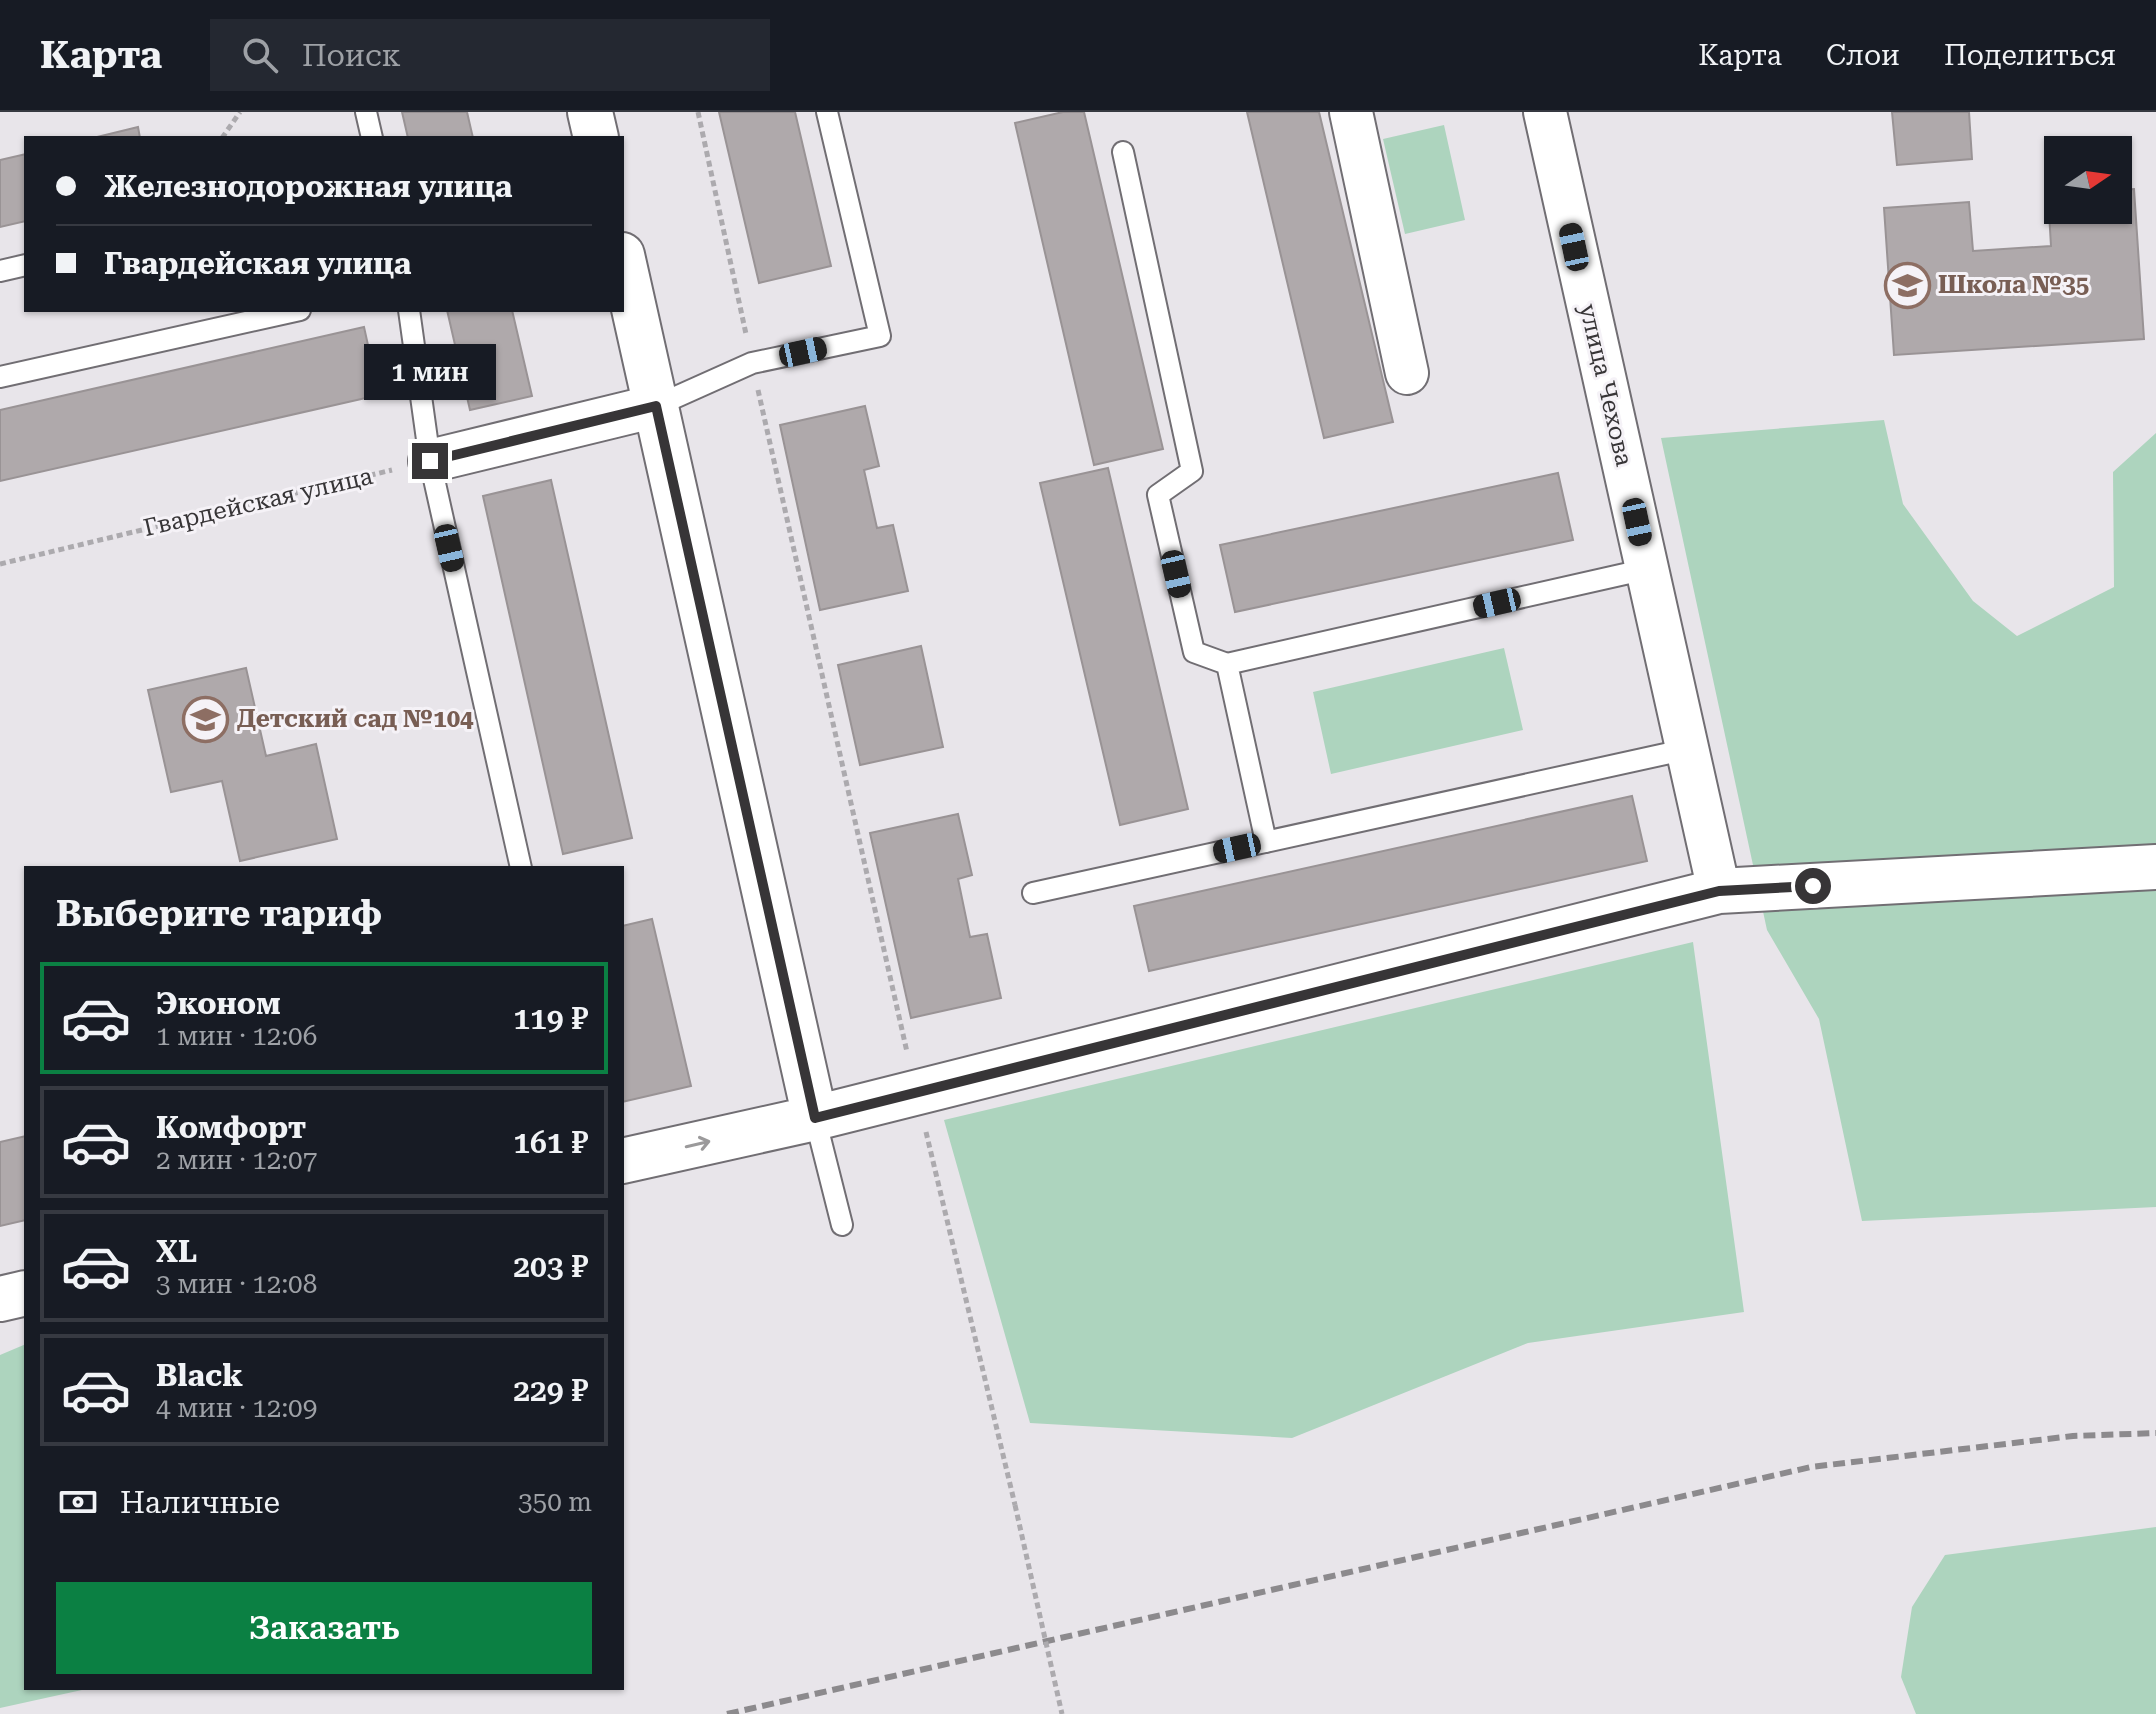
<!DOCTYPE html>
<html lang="ru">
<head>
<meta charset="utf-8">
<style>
  body { margin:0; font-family:"Roboto Serif",serif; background:#242831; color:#f1f3f6; height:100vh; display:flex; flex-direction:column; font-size:30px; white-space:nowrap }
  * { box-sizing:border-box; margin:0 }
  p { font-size:26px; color:#9ea1a6 }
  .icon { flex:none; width:44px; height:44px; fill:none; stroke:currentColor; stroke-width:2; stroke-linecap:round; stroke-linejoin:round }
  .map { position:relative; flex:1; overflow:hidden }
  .drawer { position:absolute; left:24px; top:754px; width:600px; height:824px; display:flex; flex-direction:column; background:#171b24; border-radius:0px; box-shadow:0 2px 6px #0004 }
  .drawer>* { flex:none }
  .banner { position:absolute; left:24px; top:24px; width:600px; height:176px; border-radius:0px; box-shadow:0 2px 6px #0004; display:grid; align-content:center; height:176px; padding:0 32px; background:#171b24 }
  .needle { width:52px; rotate:77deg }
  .tools { position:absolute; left:2044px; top:24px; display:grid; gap:16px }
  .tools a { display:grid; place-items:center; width:88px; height:88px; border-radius:0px; background:#171b24; box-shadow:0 2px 6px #0004; font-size:40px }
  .end { position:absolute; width:36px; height:36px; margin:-18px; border:10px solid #373537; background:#fff; box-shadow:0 0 0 4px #fff }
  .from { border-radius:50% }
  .bubble { position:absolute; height:56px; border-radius:0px; background:#171b24; box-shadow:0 2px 6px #0004; font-size:26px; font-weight:600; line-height:56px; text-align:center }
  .car { position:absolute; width:24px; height:48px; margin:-24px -12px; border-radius:10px; box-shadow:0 0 6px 2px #0007; background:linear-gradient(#222 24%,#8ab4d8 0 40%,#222 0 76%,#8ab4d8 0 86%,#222 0) }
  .banner b { display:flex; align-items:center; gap:28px; height:76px; font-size:30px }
  .banner b+b { border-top:2px solid #363941 }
  .banner i { width:20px; height:20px; background:#f1f3f6 }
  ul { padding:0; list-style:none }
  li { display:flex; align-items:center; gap:24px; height:112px; margin:0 16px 12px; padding:0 16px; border:4px solid #363941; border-radius:0px }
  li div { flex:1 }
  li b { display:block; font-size:30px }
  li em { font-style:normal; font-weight:600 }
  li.current { border-color:#0b8043 }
  li>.icon { width:72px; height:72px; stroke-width:1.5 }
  h2 { padding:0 32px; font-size:36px; line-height:96px }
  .pay { display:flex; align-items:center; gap:20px; height:88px; padding:0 32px; font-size:30px }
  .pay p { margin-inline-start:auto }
  .primary-button { display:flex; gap:16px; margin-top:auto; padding:16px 32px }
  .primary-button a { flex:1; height:92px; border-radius:0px; background:#0b8043; color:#fff; font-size:32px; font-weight:600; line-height:92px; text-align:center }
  header { display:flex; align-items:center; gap:48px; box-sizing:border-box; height:112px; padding:0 40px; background:#171b24; border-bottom:2px solid #363941 }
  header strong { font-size:38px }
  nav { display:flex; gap:44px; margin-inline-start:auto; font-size:28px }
  .search { width:560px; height:72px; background:#242831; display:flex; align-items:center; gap:20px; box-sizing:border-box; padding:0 28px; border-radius:0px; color:#9ea1a6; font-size:30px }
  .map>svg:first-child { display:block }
  .green { fill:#add4be }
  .building { fill:#afa9ab; stroke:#999395; stroke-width:2 }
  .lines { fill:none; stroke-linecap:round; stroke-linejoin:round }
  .lane-casing { stroke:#716e73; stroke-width:24 }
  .street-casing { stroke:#716e73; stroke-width:46 }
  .secondary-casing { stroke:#716e73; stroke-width:48 }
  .path { stroke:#acaaae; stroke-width:5; stroke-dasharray:6 4; stroke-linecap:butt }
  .lane { stroke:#fff; stroke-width:20 }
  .street { stroke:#fff; stroke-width:42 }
  .secondary { stroke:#fff; stroke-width:44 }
  .rail { stroke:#8c8a8d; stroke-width:6; stroke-dasharray:12 6; stroke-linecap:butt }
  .path-bridge { stroke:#acaaae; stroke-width:5; stroke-dasharray:6 4; stroke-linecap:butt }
  .oneway { stroke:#9b9a9b }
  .route { stroke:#373537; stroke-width:10 }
  .labels { text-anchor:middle; stroke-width:6; stroke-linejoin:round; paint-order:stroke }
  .education-label { font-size:24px; font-weight:bold; fill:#785e54; stroke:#f5f2f7; text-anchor:start }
  .street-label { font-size:24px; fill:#373537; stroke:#f5f2f7 }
</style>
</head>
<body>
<header>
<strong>Карта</strong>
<div class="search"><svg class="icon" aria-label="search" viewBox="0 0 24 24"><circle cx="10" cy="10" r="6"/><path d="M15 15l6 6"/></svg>Поиск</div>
<nav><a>Карта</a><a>Слои</a><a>Поделиться</a></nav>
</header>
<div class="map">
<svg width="2156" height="1602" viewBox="0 0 2156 1602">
  <rect width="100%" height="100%" fill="#e8e5ea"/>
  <!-- green -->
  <path class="green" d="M1444 13 1465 108 1405 122 1383 27Z
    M1884 308 1903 392 1973 489 2017 524 2114 475 2113 360 2156 321V1095L1862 1109 1819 907 1767 818 1661 326Z
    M1504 536 1523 618 1331 662 1313 580Z
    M1693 830 1744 1200 1528 1231 1292 1326 1030 1311 944 1008Z
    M26 1232V1576H91L0 1596V1243Z
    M2156 1415V1602H1916L1901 1565 1912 1495 1945 1443Z"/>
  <!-- building -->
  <path class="building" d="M402 0H467L473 26H408Z
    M719 0H795L831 154 759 171Z
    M1063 0H1084L1163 337 1094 353 1015 11Z
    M1247 0H1319L1393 310 1324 326Z
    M1892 0H1969L1972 47 1897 53Z
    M138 15 140 26H93Z
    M26 42V109L0 115V48Z
    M2134 77 2144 227 1894 243 1884 96 1969 90 1973 139 2051 134 2048 83 2058 82V98H2118V78Z
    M447 198H512L532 284 470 298Z
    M364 215 379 283 0 369V298Z
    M865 294 879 354 864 358 877 416 893 413 908 479 820 498 780 313Z
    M1108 356 1188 697 1120 713 1040 371Z
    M1558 361 1573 428 1235 500 1220 433Z
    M551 368 632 726 563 742 483 384Z
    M921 534 943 635 860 653 838 553Z
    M246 556 266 644 316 632 337 727 240 749 222 669 171 680 148 578Z
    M1632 684 1647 749 1149 859 1134 794Z
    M958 702 972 763 958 767 970 825 987 822 1001 886 911 906 870 721Z
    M652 807 691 974 622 990V814Z
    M26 1024V1108L0 1114V1030Z"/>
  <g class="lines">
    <defs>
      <path id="lane" d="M366 0 372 26
        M1123 40 1192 359 1158 383 1194 540 1227 552
        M0 159 26 153
        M409 198 430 349 521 756
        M0 265 300 198
        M656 294 752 251 880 224 827 0
        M1266 730 1227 552 1647 457
        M1033 781 1688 637
        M815 1006 842 1113"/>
      <path id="street" d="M1351 0 1407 261
        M1545 0 1719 779
        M430 349 656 294"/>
      <path id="secondary" d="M590 0 596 26
        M622 143 815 1006
        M622 1049 815 1006 1719 779 2156 755
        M0 1187 26 1181"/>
    </defs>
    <!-- lane casing -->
    <use href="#lane" class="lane-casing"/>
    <!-- street casing -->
    <use href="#street" class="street-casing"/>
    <!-- secondary casing -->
    <use href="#secondary" class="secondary-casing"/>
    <!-- path -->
    <path class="path" d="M698 0 746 222
      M222 26 240 0
      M758 278 907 940
      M0 452 392 358
      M926 1020 1015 1393"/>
    <!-- lane -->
    <use href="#lane" class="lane"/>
    <!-- street -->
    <use href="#street" class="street"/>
    <!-- secondary -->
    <use href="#secondary" class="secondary"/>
    <!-- rail -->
    <path class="rail" d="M727 1602 1811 1355 2073 1324 2156 1321"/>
    <!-- path-bridge -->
    <path class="path-bridge" d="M1015 1393 1062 1602"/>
  </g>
  <!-- one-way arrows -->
  <defs><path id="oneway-shaft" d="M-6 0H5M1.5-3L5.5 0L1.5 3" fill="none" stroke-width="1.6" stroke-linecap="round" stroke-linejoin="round" transform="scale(2)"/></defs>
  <use class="oneway" href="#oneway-shaft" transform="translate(698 1032) rotate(-13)"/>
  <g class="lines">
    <!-- route -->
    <path class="route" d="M430 349 656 294 815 1006 1719 779 1813 774"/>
  </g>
  <!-- icons -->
  <defs>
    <symbol id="school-ring" viewBox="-11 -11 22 22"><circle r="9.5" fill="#f5f2f7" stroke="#8d6e63" stroke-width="1.5"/><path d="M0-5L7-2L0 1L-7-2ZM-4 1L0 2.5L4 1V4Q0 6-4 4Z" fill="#8d6e63"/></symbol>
  </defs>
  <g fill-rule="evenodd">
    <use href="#school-ring" x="1882" y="148" width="51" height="51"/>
    <use href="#school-ring" x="180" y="582" width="51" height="51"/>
  </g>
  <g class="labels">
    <!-- education labels -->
    <g class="education-label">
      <text x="1938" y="181">Школа №35</text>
      <text x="237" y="615">Детский сад №104</text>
    </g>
    <!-- street labels -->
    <g class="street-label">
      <text transform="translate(1606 273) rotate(77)" y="8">улица Чехова</text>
      <text transform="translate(258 390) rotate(-13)" y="8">Гвардейская улица</text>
    </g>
  </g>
</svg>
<div class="tools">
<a><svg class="needle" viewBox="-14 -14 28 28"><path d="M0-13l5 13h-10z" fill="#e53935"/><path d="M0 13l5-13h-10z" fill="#9ea1a6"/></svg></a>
</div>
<i class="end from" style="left:1813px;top:774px"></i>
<i class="end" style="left:430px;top:349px"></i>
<div class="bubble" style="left:364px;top:232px;width:132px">1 мин</div>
<i class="car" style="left:1574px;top:135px;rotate:348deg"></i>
<i class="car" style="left:803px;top:240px;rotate:78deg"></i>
<i class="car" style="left:1637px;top:410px;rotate:168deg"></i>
<i class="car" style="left:449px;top:436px;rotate:167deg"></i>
<i class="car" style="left:1176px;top:462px;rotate:167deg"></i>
<i class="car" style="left:1497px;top:491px;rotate:257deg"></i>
<i class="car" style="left:1237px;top:736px;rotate:258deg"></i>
<div class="banner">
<b><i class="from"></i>Железнодорожная улица</b>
<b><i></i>Гвардейская улица</b>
</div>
<section class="drawer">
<h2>Выберите тариф</h2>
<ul>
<li class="current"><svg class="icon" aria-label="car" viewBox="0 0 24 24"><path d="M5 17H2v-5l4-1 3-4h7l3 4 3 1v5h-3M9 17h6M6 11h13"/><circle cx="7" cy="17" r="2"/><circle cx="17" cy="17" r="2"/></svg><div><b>Эконом</b><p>1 мин · 12:06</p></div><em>119 ₽</em></li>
<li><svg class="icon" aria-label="car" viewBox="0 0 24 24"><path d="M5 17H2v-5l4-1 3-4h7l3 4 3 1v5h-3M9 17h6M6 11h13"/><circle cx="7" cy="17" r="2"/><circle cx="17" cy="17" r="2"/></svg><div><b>Комфорт</b><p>2 мин · 12:07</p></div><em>161 ₽</em></li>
<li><svg class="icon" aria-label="car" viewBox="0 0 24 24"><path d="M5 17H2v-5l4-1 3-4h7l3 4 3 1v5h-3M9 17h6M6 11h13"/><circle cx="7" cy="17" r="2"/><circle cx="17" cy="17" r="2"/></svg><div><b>XL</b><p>3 мин · 12:08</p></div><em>203 ₽</em></li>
<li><svg class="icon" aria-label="car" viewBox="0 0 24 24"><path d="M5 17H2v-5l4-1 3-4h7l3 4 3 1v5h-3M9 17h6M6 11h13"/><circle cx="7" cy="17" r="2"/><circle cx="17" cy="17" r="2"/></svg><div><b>Black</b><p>4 мин · 12:09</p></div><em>229 ₽</em></li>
</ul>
<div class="pay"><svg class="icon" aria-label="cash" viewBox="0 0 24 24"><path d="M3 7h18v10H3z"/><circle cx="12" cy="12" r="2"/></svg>Наличные<p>350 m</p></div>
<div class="primary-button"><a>Заказать</a></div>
</section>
</div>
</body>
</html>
